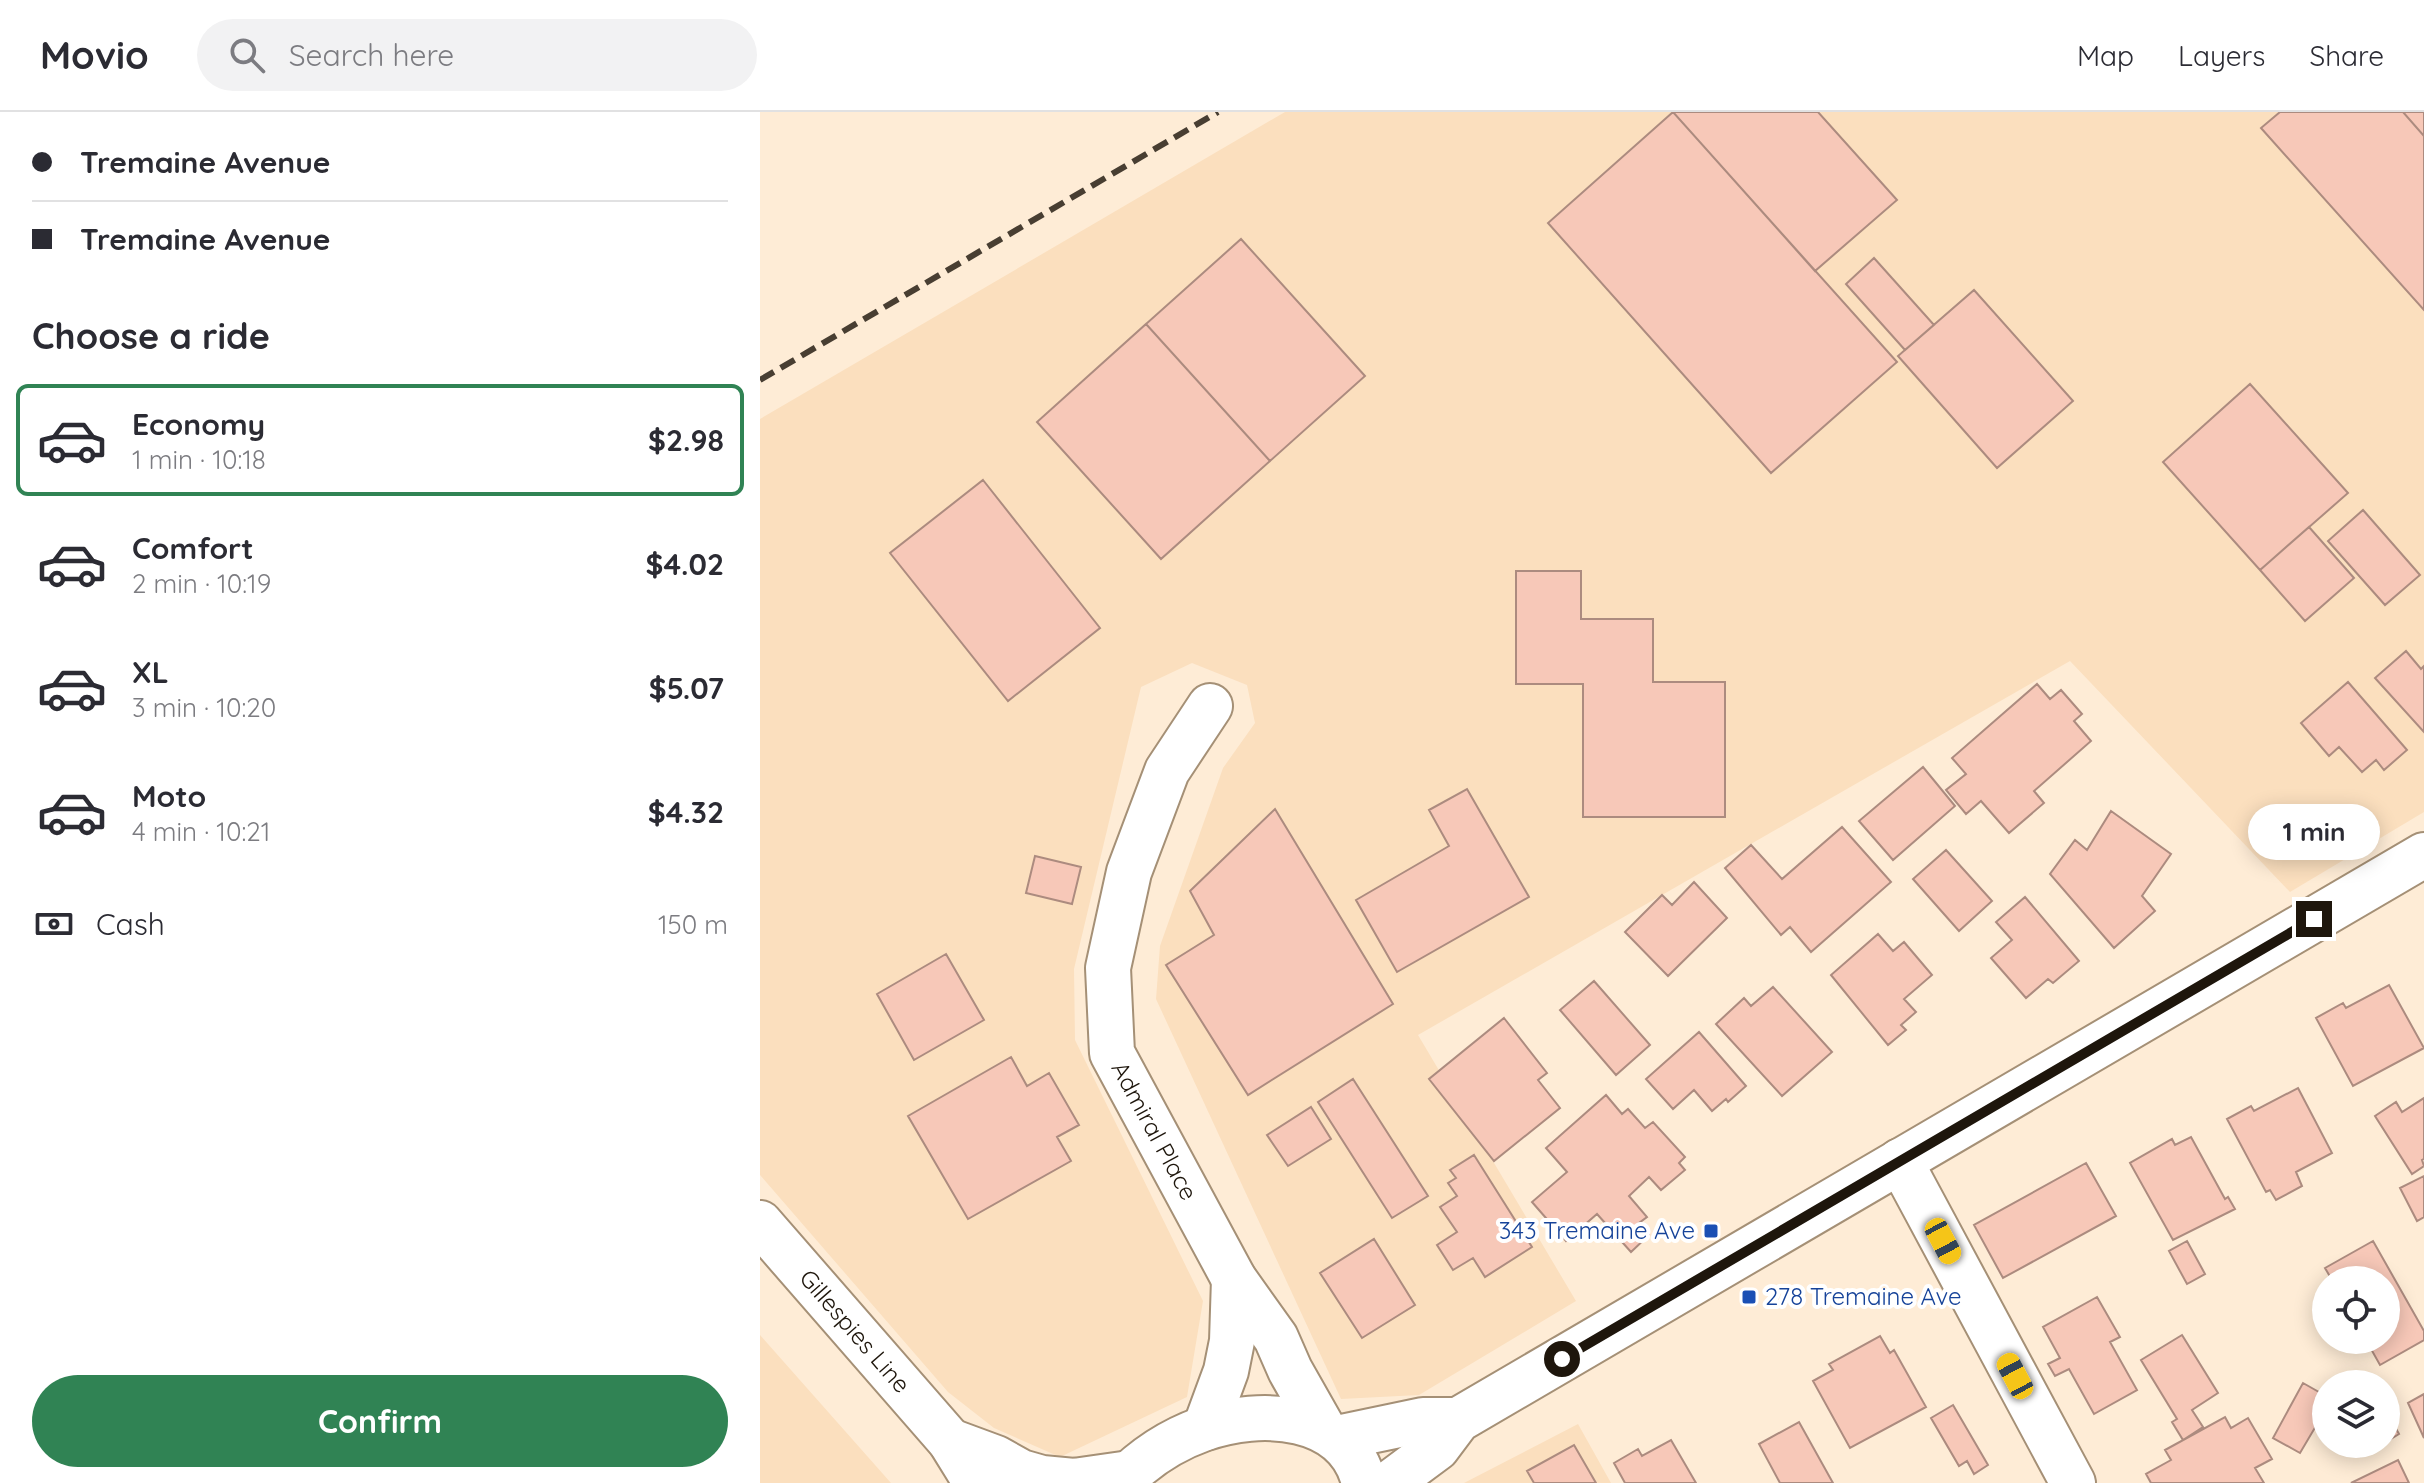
<!DOCTYPE html>
<html lang="en">
<head>
<meta charset="utf-8">
<style>
  body { margin:0; font-family:Quicksand,sans-serif; background:#f2f2f3; color:#2b2b33; height:100vh; display:flex; flex-direction:column; font-size:30px; white-space:nowrap }
  * { box-sizing:border-box; margin:0 }
  p { font-size:26px; color:#7c7c81 }
  .icon { flex:none; width:44px; height:44px; fill:none; stroke:currentColor; stroke-width:2; stroke-linecap:round; stroke-linejoin:round }
  .map { position:relative; flex:1; overflow:hidden }
  .sheet { display:flex; flex-direction:column; background:#fff; width:760px }
  .sheet>* { flex:none }
  .guide { display:grid; align-content:center; height:176px; padding:0 32px; background:#fff }
  .fabs { position:absolute; left:1552px; top:1154px; display:grid; gap:16px }
  .fabs a { display:grid; place-items:center; width:88px; height:88px; border-radius:50%; background:#fff; box-shadow:0 4px 20px #0003; font-size:40px }
  .end { position:absolute; width:36px; height:36px; margin:-18px; border:10px solid #1e160c; background:#fff; box-shadow:0 0 0 4px #fff }
  .from { border-radius:50% }
  .bubble { position:absolute; height:56px; border-radius:28px; background:#fff; box-shadow:0 4px 20px #0003; font-size:26px; font-weight:800; line-height:56px; text-align:center }
  .car { position:absolute; width:24px; height:48px; margin:-24px -12px; border-radius:10px; box-shadow:0 0 6px 2px #0007; background:linear-gradient(#f5c518 24%,#345 0 40%,#f5c518 0 76%,#345 0 86%,#f5c518 0) }
  .guide b { display:flex; align-items:center; gap:28px; height:76px; font-size:30px }
  .guide b+b { border-top:2px solid #e1e1e2 }
  .guide i { width:20px; height:20px; background:#2b2b33 }
  ul { padding:0; list-style:none }
  li { display:flex; align-items:center; gap:24px; height:112px; margin:0 16px 12px; padding:0 16px; border:4px solid transparent; border-radius:12px }
  li div { flex:1 }
  li b { display:block; font-size:30px }
  li em { font-style:normal; font-weight:800 }
  li.current { border-color:#308354 }
  li>.icon { width:72px; height:72px; stroke-width:1.5 }
  h2 { padding:0 32px; font-size:36px; line-height:96px }
  .pay { display:flex; align-items:center; gap:20px; height:88px; padding:0 32px; font-size:30px }
  .pay p { margin-inline-start:auto }
  .primary-button { display:flex; gap:16px; margin-top:auto; padding:16px 32px }
  .primary-button a { flex:1; height:92px; border-radius:48px; background:#308354; color:#fff; font-size:32px; font-weight:800; line-height:92px; text-align:center }
  header { display:flex; align-items:center; gap:48px; box-sizing:border-box; height:112px; padding:0 40px; background:#fff; border-bottom:2px solid #e1e1e2 }
  header strong { font-size:38px }
  nav { display:flex; gap:44px; margin-inline-start:auto; font-size:28px }
  .search { width:560px; height:72px; background:#f2f2f3; display:flex; align-items:center; gap:20px; box-sizing:border-box; padding:0 28px; border-radius:44px; color:#7c7c81; font-size:30px }
  main { display:flex; flex:1; min-height:0 }
  .map>svg:first-child { display:block }
  .built { fill:#fbdfbe }
  .building { fill:#f7c8b8; stroke:#ac8b7f; stroke-width:2 }
  .lines { fill:none; stroke-linecap:round; stroke-linejoin:round }
  .street-casing { stroke:#a59076; stroke-width:48 }
  .secondary-casing { stroke:#a59076; stroke-width:48 }
  .street { stroke:#fff; stroke-width:44 }
  .secondary { stroke:#fff; stroke-width:44 }
  .rail { stroke:#483e32; stroke-width:6; stroke-dasharray:16 8; stroke-linecap:butt }
  .route { stroke:#1e160c; stroke-width:10 }
  .transit-dot { fill:#1a4fb4; stroke:#fff; stroke-width:3 }
  .labels { text-anchor:middle; stroke-width:8; stroke-linejoin:round; paint-order:stroke }
  .street-label { font-size:24px; fill:#1e160c; stroke:#fff }
  .transit-label { font-size:24px; fill:#164399; stroke:#fff; text-anchor:end }
</style>
</head>
<body>
<header>
<strong>Movio</strong>
<div class="search"><svg class="icon" aria-label="search" viewBox="0 0 24 24"><circle cx="10" cy="10" r="6"/><path d="M15 15l6 6"/></svg>Search here</div>
<nav><a>Map</a><a>Layers</a><a>Share</a></nav>
</header>
<main>
<section class="sheet">
<div class="guide">
<b><i class="from"></i>Tremaine Avenue</b>
<b><i></i>Tremaine Avenue</b>
</div>
<h2>Choose a ride</h2>
<ul>
<li class="current"><svg class="icon" aria-label="car" viewBox="0 0 24 24"><path d="M5 17H2v-5l4-1 3-4h7l3 4 3 1v5h-3M9 17h6M6 11h13"/><circle cx="7" cy="17" r="2"/><circle cx="17" cy="17" r="2"/></svg><div><b>Economy</b><p>1 min · 10:18</p></div><em>$2.98</em></li>
<li><svg class="icon" aria-label="car" viewBox="0 0 24 24"><path d="M5 17H2v-5l4-1 3-4h7l3 4 3 1v5h-3M9 17h6M6 11h13"/><circle cx="7" cy="17" r="2"/><circle cx="17" cy="17" r="2"/></svg><div><b>Comfort</b><p>2 min · 10:19</p></div><em>$4.02</em></li>
<li><svg class="icon" aria-label="car" viewBox="0 0 24 24"><path d="M5 17H2v-5l4-1 3-4h7l3 4 3 1v5h-3M9 17h6M6 11h13"/><circle cx="7" cy="17" r="2"/><circle cx="17" cy="17" r="2"/></svg><div><b>XL</b><p>3 min · 10:20</p></div><em>$5.07</em></li>
<li><svg class="icon" aria-label="car" viewBox="0 0 24 24"><path d="M5 17H2v-5l4-1 3-4h7l3 4 3 1v5h-3M9 17h6M6 11h13"/><circle cx="7" cy="17" r="2"/><circle cx="17" cy="17" r="2"/></svg><div><b>Moto</b><p>4 min · 10:21</p></div><em>$4.32</em></li>
</ul>
<div class="pay"><svg class="icon" aria-label="cash" viewBox="0 0 24 24"><path d="M3 7h18v10H3z"/><circle cx="12" cy="12" r="2"/></svg>Cash<p>150 m</p></div>
<div class="primary-button"><a>Confirm</a></div>
</section>
<div class="map">
<svg width="1664" height="1371" viewBox="0 0 1664 1371">
  <rect width="100%" height="100%" fill="#feecd6"/>
  <!-- built -->
  <path class="built" d="M525 0H1664V700L1530 780 1310 549 658 923 816 1189 659 1283 581 1287 396 887 400 834 463 656 495 611 487 573 432 551 381 575 314 857 315 928 443 1189 427 1285 300 1345 234 1316 188 1280 0 1063V307Z
    M0 1223 131 1371H0Z
    M818 1312 851 1371H704Z"/>
  <!-- building -->
  <path class="building" d="M913 0H1058L1137 88 1055 159Z
    M913 0 1137 250 1011 361 788 111Z
    M1520 0H1643L1664 24V198L1501 16Z
    M1643 0H1664V24Z
    M481 127 605 264 510 349 386 212Z
    M1114 146 1174 213 1145 238 1086 172Z
    M1214 178 1313 289 1237 356 1138 244Z
    M386 212 510 349 401 447 277 310Z
    M1490 272 1588 381 1500 458 1403 350Z
    M223 368 340 516 248 589 130 441Z
    M1603 398 1660 463 1625 493 1568 429Z
    M1549 415 1594 466 1545 509 1500 458Z
    M756 459H821V507H893V570H965V705H823V572H756Z
    M1646 539 1661 557 1664 554V620L1615 566Z
    M1588 570 1647 638 1624 658 1616 648 1602 660 1579 635 1569 644 1541 611Z
    M1277 572 1290 587 1301 578 1322 602 1314 609 1331 629 1274 679 1284 691 1249 721 1221 689 1206 702 1186 678 1206 662 1192 646Z
    M1163 655 1195 694 1133 748 1099 709Z
    M707 677 769 785 637 860 596 788 689 734 669 698Z
    M515 697 633 892 488 983 406 853 454 823 430 779Z
    M1351 699 1411 742 1382 784 1395 799 1354 836 1290 762 1315 728 1327 738Z
    M1082 715 1131 770 1051 840 1030 815 1021 823 965 756 991 733 1022 767Z
    M1186 738 1232 789 1199 819 1153 767Z
    M275 744 321 755 312 792 266 781Z
    M934 770 967 806 908 864 865 820 902 783 912 793Z
    M1265 785 1319 849 1293 871 1288 867 1266 886 1231 846 1252 828 1236 810Z
    M1118 822 1133 839 1144 830 1172 863 1144 887 1156 900 1141 913 1146 918 1128 933 1071 863Z
    M186 842 224 908 154 948 117 882Z
    M834 869 890 933 856 963 800 898Z
    M1629 873 1664 936 1593 974 1556 906 1583 891 1586 896Z
    M1013 875 1072 940 1022 984 956 912 984 886 991 894Z
    M744 906 787 961 778 968 800 996 734 1049 669 967Z
    M939 920 986 974 968 990 966 987 952 999 934 978 913 997 886 967Z
    M251 945 267 974 289 961 319 1013 297 1025 311 1049 208 1107 148 1004Z
    M593 967 668 1084 632 1106 558 990Z
    M1538 976 1572 1041 1536 1060 1542 1074 1516 1088 1510 1078 1506 1080 1467 1007 1491 994 1494 999Z
    M846 983 862 1002 868 997 885 1016 893 1010 925 1045 919 1051 925 1058 901 1078 889 1065 869 1084 887 1105 879 1111 889 1123 871 1140 837 1102 806 1129 772 1090 807 1060 786 1036Z
    M1664 986V1047L1662 1048 1664 1054 1652 1062 1615 1004 1636 990 1642 1000Z
    M551 995 571 1027 528 1054 507 1023Z
    M1431 1025 1465 1087 1468 1085 1475 1097 1413 1128 1370 1051 1412 1027 1415 1033Z
    M714 1043 772 1135 725 1165 713 1146 693 1158 677 1133 697 1120 680 1095 697 1084 688 1071 696 1066 690 1058Z
    M1326 1051 1356 1104 1243 1166 1214 1113Z
    M1664 1064V1105L1657 1109 1640 1076Z
    M614 1127 655 1193 602 1226 560 1161Z
    M1427 1129 1445 1162 1427 1172 1409 1139Z
    M1613 1129 1664 1219V1228L1620 1253 1606 1228H1626V1168H1572L1565 1156Z
    M1337 1185 1360 1225 1350 1230 1377 1278 1334 1302 1309 1257 1295 1264 1288 1252 1300 1246 1283 1215Z
    M1422 1223 1458 1281 1432 1298 1443 1315 1423 1328 1412 1310 1417 1307 1381 1248Z
    M1120 1224 1130 1241 1134 1238 1166 1295 1090 1336 1053 1269 1073 1258 1069 1252Z
    M1543 1271 1566 1284V1297L1540 1341 1513 1326Z
    M1664 1282V1326L1648 1291Z
    M1193 1293 1228 1353 1214 1362 1207 1349 1199 1354 1171 1306Z
    M1626 1299 1639 1322 1626 1330Z
    M1465 1305 1471 1316 1488 1306 1512 1347 1495 1356 1504 1371H1391L1386 1362 1411 1348 1405 1338Z
    M1039 1310 1073 1371H1020L999 1332Z
    M911 1328 936 1371H865L854 1351 878 1337 882 1344Z
    M1594 1332H1622L1601 1344Z
    M814 1333 836 1371H774L767 1359Z
    M1638 1348 1649 1371H1591Z"/>
  <g class="lines">
    <defs>
      <g id="street">
        <path id="s1" d="M450 594 407 659 369 760 348 856 352 941 474 1167 516 1226 530 1258 564 1318"/>
        <path d="M1140 1049 1313 1371"/>
        <path d="M445 1316 466 1259 472 1229 474 1167"/>
      </g>
      <g id="secondary">
        <path id="s2" d="M0 1111 190 1329 216 1371"/>
        <path d="M577 1326 663 1308H698"/>
        <path d="M190 1329 236 1346 261 1360 282 1366 314 1369 370 1361"/>
        <path d="M360 1371C383 1347 412 1328 443 1317 500 1296 588 1301 604 1371"/>
        <path d="M630 1371 677 1336 698 1308 1664 743"/>
      </g>
    </defs>
    <!-- street casing -->
    <use href="#street" class="street-casing"/>
    <!-- secondary casing -->
    <use href="#secondary" class="secondary-casing"/>
    <!-- street -->
    <use href="#street" class="street"/>
    <!-- secondary -->
    <use href="#secondary" class="secondary"/>
    <!-- rail -->
    <path class="rail" d="M0 268 458 0"/>
  </g>
  <g class="lines">
    <!-- route -->
    <path class="route" d="M802 1247 1554 807"/>
  </g>
  <!-- markers -->
  <g class="transit-dot">
    <rect x="943" y="1111" width="16" height="16" rx="4"/>
    <rect x="981" y="1177" width="16" height="16" rx="4"/>
  </g>
  <g class="labels">
    <!-- street labels -->
    <g class="street-label">
      <text dy="8" stroke="none"><textPath href="#s1" startOffset="458">Admiral Place</textPath></text>
      <text dy="8" stroke="none"><textPath href="#s2" startOffset="144">Gillespies Line</textPath></text>
    </g>
    <!-- transit labels -->
    <g class="transit-label">
      <text x="935" y="1127">343 Tremaine Ave</text>
      <text x="1005" y="1193" text-anchor="start">278 Tremaine Ave</text>
    </g>
  </g>
</svg>
<div class="fabs">
<a><svg class="icon" aria-label="locate" viewBox="0 0 24 24"><circle cx="12" cy="12" r="6"/><path d="M12 2v4M12 18v4M2 12h4M18 12h4"/></svg></a>
<a><svg class="icon" aria-label="layers" viewBox="0 0 24 24"><path d="M12 4l9 5-9 5-9-5zM3 14l9 5 9-5"/></svg></a>
</div>
<i class="end from" style="left:802px;top:1247px"></i>
<i class="end" style="left:1554px;top:807px"></i>
<div class="bubble" style="left:1488px;top:692px;width:132px">1 min</div>
<i class="car" style="left:1183px;top:1129px;rotate:152deg"></i>
<i class="car" style="left:1255px;top:1264px;rotate:332deg"></i>
</div>
</main>
</body>
</html>
